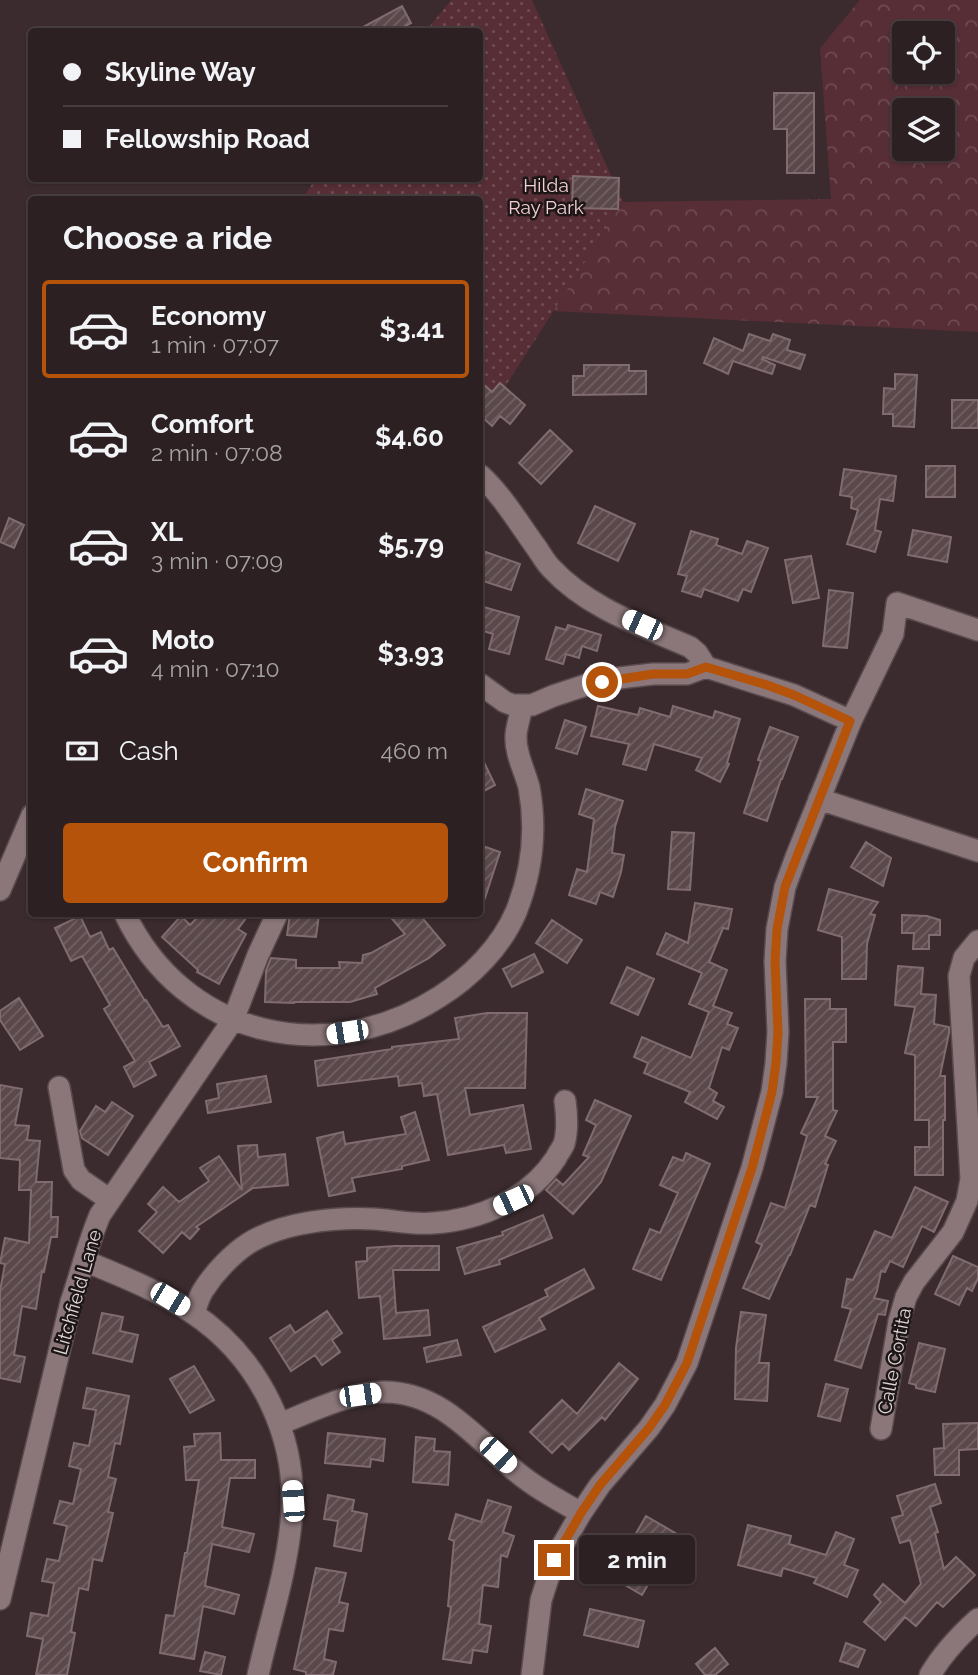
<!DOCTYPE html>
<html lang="en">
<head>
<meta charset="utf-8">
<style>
  body { margin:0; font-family:Raleway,sans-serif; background:#34282a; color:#f1f3f6; height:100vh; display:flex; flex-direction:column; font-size:26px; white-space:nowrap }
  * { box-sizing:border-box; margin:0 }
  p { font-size:23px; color:#a6a3a5 }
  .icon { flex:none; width:38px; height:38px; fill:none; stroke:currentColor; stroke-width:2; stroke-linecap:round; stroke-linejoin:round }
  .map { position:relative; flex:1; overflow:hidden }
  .details { position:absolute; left:28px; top:196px; width:455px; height:721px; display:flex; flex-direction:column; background:#2c2022; border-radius:7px; box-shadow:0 2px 5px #0004,0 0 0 2px #483e40 }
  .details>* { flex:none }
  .guide { position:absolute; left:28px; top:28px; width:455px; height:154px; border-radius:7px; box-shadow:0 2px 5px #0004,0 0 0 2px #483e40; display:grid; align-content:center; height:154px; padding:0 35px; background:#2c2022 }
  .buttons { position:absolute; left:892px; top:21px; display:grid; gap:14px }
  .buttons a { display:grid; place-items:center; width:63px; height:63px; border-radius:7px; background:#2c2022; box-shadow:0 2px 5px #0004,0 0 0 2px #483e40; font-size:35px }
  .end { position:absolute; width:32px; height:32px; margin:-16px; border:9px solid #b45309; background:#fff; box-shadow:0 0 0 4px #fff }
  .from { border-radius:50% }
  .bubble { position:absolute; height:49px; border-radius:7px; background:#2c2022; box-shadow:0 2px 5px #0004,0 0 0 2px #483e40; font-size:23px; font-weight:700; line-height:49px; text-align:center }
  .car { position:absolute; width:21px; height:42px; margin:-21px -10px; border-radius:9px; box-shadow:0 0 5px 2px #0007; background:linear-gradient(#fff 24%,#345 0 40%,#fff 0 76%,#345 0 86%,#fff 0) }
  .guide b { display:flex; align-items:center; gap:24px; height:66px; font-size:26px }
  .guide b+b { border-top:2px solid #483e40 }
  .guide i { width:18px; height:18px; background:#f1f3f6 }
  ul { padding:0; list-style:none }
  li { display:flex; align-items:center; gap:21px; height:98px; margin:0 14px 10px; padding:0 21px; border:4px solid transparent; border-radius:7px }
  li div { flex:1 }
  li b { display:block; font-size:26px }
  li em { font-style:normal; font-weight:700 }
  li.active { border-color:#b45309 }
  li>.icon { width:63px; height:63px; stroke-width:1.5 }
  h2 { padding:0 35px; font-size:32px; line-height:84px }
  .pay { display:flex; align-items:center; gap:18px; height:77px; padding:0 35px; font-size:26px }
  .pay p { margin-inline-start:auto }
  .cta { display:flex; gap:14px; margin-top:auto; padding:14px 35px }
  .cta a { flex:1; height:80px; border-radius:7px; background:#b45309; color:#fff; font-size:28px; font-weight:700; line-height:80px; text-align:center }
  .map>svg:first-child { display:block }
  .forest { fill:url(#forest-crowns); fill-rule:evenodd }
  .park { fill:url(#park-dots) }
  .building { fill:url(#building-hatch); stroke:#806c70; stroke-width:2 }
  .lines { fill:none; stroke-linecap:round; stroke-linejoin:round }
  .minor-casing { stroke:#57494c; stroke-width:24 }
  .minor { stroke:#8b777a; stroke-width:21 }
  .route { stroke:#b45309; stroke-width:9 }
  .labels { text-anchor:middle; stroke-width:5; stroke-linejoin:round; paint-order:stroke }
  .park-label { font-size:19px; fill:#f3cfd5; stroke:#1d1617 }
  .street-label { font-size:19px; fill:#e0d5d7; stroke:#1d1617 }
</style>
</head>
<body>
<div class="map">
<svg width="978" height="1675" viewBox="0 0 978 1675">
  <defs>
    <pattern id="forest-crowns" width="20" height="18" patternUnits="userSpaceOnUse" patternTransform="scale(1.75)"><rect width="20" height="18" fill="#572d36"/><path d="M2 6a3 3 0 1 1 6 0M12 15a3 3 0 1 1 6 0" fill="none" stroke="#6f4b52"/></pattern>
    <pattern id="park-dots" width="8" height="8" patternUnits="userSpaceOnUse" patternTransform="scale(1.75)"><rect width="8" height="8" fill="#572d36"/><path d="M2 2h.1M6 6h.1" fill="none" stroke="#6f4b52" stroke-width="1.8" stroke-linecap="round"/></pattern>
    <pattern id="building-hatch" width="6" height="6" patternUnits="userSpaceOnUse" patternTransform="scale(1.75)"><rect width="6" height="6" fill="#5a484b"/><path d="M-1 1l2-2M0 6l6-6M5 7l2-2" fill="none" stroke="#716264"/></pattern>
  </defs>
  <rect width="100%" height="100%" fill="#3b2b2e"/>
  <!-- forest -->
  <path class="forest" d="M860 0H978V332L553 311 623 202 831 199 820 48ZM905 33H943V72H905ZM905 110H943V149H905Z"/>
  <!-- park -->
  <path class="park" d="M451 0H532L623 202 480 426V200H302L315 179 480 178V32L426 31Z"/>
  <!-- building -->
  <path class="building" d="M402 6 411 23 394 32H354Z
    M774 93H814V173H787V129H774Z
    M573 176 619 178 618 209 572 208Z
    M749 334 770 341 773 334 790 340 787 350 805 355 800 369 763 357 762 359 775 365 772 374 733 361 728 374 704 363 714 338 743 351Z
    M584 365H629V371H646V394L573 395V376H584Z
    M895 374 917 375 914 427 893 426V414H883L884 388 895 389Z
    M480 381 492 392 500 383 525 405 510 424 500 416 492 426 480 415Z
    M952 400H978V428H952Z
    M550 430 572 451 541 484 519 463Z
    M926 466H955V497H926Z
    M844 469 896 476 893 501 880 499 875 530 881 532 875 552 847 544 858 510 851 508 852 497 840 495Z
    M595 506 635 524 618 561 578 543Z
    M9 518 24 525 14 548 0 542Z
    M913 530 951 537 947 562 908 555Z
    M691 531 718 539 716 545 742 554 747 541 768 548 751 592 743 589 738 601 704 589 701 597 682 591 687 576 678 574Z
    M480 550 520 564 511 590 480 580Z
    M811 556 819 598 793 603 785 560Z
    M829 590 853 593 847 648 823 646Z
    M480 606 519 617 509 654 489 649 493 634 480 630Z
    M568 625 601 635 597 651 582 646 579 658 566 654 563 664 546 659 556 627 566 630Z
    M598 706 638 715 640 708 670 717 673 706 713 718 715 711 740 719 727 763 729 764 720 782 696 770 702 758 654 744 646 770 623 764 629 744 591 736Z
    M565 720 586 727 577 754 556 748Z
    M770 727 798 737 782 779H781L767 821 744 813 761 761 758 760Z
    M480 754 495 785 480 793Z
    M586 789 623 801 615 827 612 853 624 855 621 872 613 897 600 892 596 904 569 895 577 869 587 872 594 819 579 814Z
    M672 832 694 833 690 890 668 889Z
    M866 842 891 858 883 886 851 867Z
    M480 845 500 852 482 907H480Z
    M829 889 878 902 870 914 875 915 867 944 866 979H842V937L818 930Z
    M695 903 732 909 728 929 723 928 709 962 727 970 713 1006 732 1013 727 1024 738 1028 729 1050 722 1047 709 1088 717 1093 713 1101 724 1107 717 1119 685 1102 690 1092 644 1073 648 1063 634 1057 642 1037 691 1058 709 1012 689 1004 702 973 657 954 666 933 688 943Z
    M201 914H249L238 929 246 934 219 984 197 972 198 970 162 937 181 916 190 925Z
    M290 914 319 915 316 937 287 935Z
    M388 914H419L445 945 429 958 375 988 377 994 350 1002H294V1003L265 1002 266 971 271 958 296 960V968H340L339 962 362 963 363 955 371 953 405 934Z
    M902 915 927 916 940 920V935H929V949H913L914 933H902Z
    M80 916 90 937 101 932 109 950 113 948 145 1001 146 1000 163 1027 168 1025 180 1046 149 1062 156 1075 134 1087 124 1067 135 1061 104 1009 110 1005 82 956 71 961 55 928Z
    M552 920 582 940 567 963 536 943Z
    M534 954 543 972 512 987 503 969Z
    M898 966 923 968 921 994 936 995 934 1024 949 1027V1033L940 1076H945V1120H943V1175H915V1147H929V1120H915V1055L905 1053 915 1007 895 1005Z
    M627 967 654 979 638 1015 611 1003Z
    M19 998 43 1036 20 1050 0 1020V1011Z
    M805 999H830V1009H846V1042H833V1110L837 1111 825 1136 836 1141 825 1164 828 1165 815 1207 810 1205 790 1255H789L769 1299 743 1288 762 1245 756 1242 771 1203 785 1208 807 1136 801 1133 818 1097H806Z
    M487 1013H527L525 1088H465L470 1115 523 1105 531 1149 506 1153 504 1145 448 1155 437 1094 424 1096 422 1083 399 1086 398 1076 318 1086 315 1061 392 1049V1047L459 1039 455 1018Z
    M266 1076 271 1102 208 1113 206 1101 219 1098 217 1084Z
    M0 1085 22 1089 15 1125 29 1126 27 1140 40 1141 36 1182H52L51 1217H58L57 1237H51L44 1272 42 1271 36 1309 22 1306 14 1355 25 1357 20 1382 0 1378V1291L5 1264 0 1263 5 1238 29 1243 31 1190H19L20 1160 0 1158Z
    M595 1100 631 1116 601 1182 573 1214 546 1190 556 1179 563 1185 589 1157 583 1155 596 1125 586 1120Z
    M112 1102 133 1116 108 1155 82 1138 80 1131 96 1106 105 1112Z
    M415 1112 429 1160 402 1166V1169L352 1178 355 1191 329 1196 317 1138 343 1132 345 1144 406 1134 401 1117Z
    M257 1145 258 1157 285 1154 288 1185 253 1188 196 1227 199 1229 190 1239 182 1232 163 1253 139 1231 157 1212 148 1204 163 1187 179 1202 209 1181 200 1168 219 1156 242 1190 238 1146Z
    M686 1153 710 1164 661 1280 633 1269 650 1229 660 1233 678 1193 660 1185 673 1157 683 1161Z
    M915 1187 948 1202 934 1232 922 1226 903 1267 890 1261 885 1272 881 1271 877 1291 874 1298 888 1301 885 1315 878 1314 861 1368 835 1360 851 1309 842 1307 847 1279 853 1280 875 1231 892 1238Z
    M543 1215 552 1238 499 1260 500 1264 465 1274 457 1248 503 1235 502 1232Z
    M395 1246H439V1270H393L396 1313 428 1310 430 1335 384 1339 380 1296 359 1298 356 1262 367 1261V1248Z
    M953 1256 978 1267V1278L972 1291 967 1288 959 1305 935 1294Z
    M584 1269 594 1288 539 1318 545 1329 495 1352 483 1327 548 1296 545 1290Z
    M327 1311 342 1333 332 1340 340 1352 322 1365 315 1355 291 1371 270 1338 290 1325 295 1333Z
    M741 1312 766 1315 759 1363H769L767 1401 735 1399 736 1348Z
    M102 1313 123 1317 120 1331 138 1335 132 1362 93 1353Z
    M457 1340 461 1355 427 1362 424 1348Z
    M919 1343 945 1349 935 1392 916 1388V1385L909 1383Z
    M619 1363 638 1379 605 1420 602 1417 569 1450 562 1443 552 1453 530 1432 562 1400 577 1414Z
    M194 1366 214 1400 190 1413 170 1379Z
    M826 1384 848 1389 840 1421 818 1416Z
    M87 1388 129 1396 120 1444 115 1443 108 1477 116 1479 108 1512 113 1513 102 1561 93 1559 88 1590 79 1588 71 1632 75 1633 67 1675H36L43 1639 27 1636 31 1613 48 1616 54 1583 42 1581 47 1559 59 1561 67 1526 54 1523 60 1501 73 1504 81 1469 69 1466 74 1443 89 1446 96 1410 83 1408Z
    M978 1423V1449L959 1450V1475H935L934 1449 944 1448 943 1424Z
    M220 1433 221 1460H255V1478H230L222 1527 254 1534 249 1552 212 1544 205 1586 239 1595 234 1614 203 1606 194 1659 160 1653 166 1615 174 1616 185 1553H187L199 1480H186L184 1447 195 1446 194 1434Z
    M328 1433 385 1439 383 1461 371 1459 370 1467 325 1463Z
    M416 1437 435 1439 434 1451 450 1452 448 1485 413 1482Z
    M935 1484 941 1503 930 1507 938 1532 935 1533 944 1569 956 1557 975 1575 943 1607 937 1602 916 1626 905 1617 885 1640 864 1622 881 1602 874 1595 883 1584 905 1603 921 1584 910 1540 900 1543 892 1518 903 1515 897 1496Z
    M328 1495 354 1500 352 1511 367 1514 361 1551 334 1546 338 1521 324 1519Z
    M488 1500 511 1507 503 1532 514 1536 507 1557 501 1555 498 1587 483 1585 479 1624 491 1626 487 1652 473 1650 471 1663 443 1659 451 1607 448 1606 454 1541 449 1539 456 1514 481 1522Z
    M646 1516 677 1534 642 1595 611 1577Z
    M748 1525 791 1536 789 1544 826 1555 836 1532 854 1539 844 1565 858 1570 847 1597 814 1583 817 1578 783 1568 781 1576 738 1565Z
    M316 1568 346 1573 339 1602 348 1604 343 1631 329 1629 324 1659 336 1662 333 1675H306V1672L294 1669Z
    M590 1609 644 1621 638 1647 584 1635Z
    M846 1643 865 1650 858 1667 840 1661Z
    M715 1648 728 1664 715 1675H705L696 1664Z
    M205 1652 225 1657 221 1675 200 1671Z"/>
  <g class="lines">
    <defs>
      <path id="minor" d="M480 475C502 495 518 522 536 547 541 554 545 562 551 568 588 608 642 626 690 647L697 653 706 667 794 695 851 721
        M480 684 505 702 513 705H532L553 696 586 685 619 678 653 674H687L706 667
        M819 799 978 851
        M0 890 32 815
        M125 914C184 1037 326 1069 439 997 471 977 501 947 516 912 532 872 537 830 529 787 525 771 515 754 516 736 516 727 521 715 522 705
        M59 1087 74 1170 81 1180 110 1200
        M85 1261C121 1276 159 1291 191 1312 261 1358 300 1440 291 1523 286 1574 269 1625 258 1675
        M194 1313C197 1305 199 1296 204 1289 215 1272 232 1254 249 1243 283 1222 335 1217 374 1219 393 1220 413 1225 433 1223 480 1220 529 1199 556 1158 558 1153 562 1149 564 1144 568 1130 567 1115 565 1101
        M280 1424C312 1411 348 1393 383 1392 439 1391 474 1436 513 1469 534 1487 558 1500 581 1513
        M881 1429 899 1321 906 1297 914 1282 953 1232 967 1201 971 1179 959 976 964 958 978 941
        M0 1599 71 1302C81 1273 88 1243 100 1215L233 1020 258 955 277 914
        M532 1675 541 1600 554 1560 581 1513 600 1485 649 1428 665 1405 687 1363 752 1168 772 1092 776 1063 778 1032 775 961 777 929 785 887 796 857 851 721 893 634 897 603 978 630
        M930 1675C943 1653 959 1636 978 1619"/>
    </defs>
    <!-- minor casing -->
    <use href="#minor" class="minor-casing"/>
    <!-- minor -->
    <use href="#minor" class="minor"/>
  </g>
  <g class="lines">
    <!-- route -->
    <path class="route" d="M554 1560 581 1513 600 1485 649 1428 665 1405 687 1363 752 1168 772 1092 776 1063 778 1032 775 961 777 929 785 887 850 721 794 695 767 685 706 667 687 674H653L602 682"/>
  </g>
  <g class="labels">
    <!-- park labels -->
    <g class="park-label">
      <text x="546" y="192">Hilda<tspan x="546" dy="22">Ray Park</tspan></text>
    </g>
    <!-- street labels -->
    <g class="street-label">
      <text transform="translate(77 1292) rotate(-74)" y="7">Litchfield Lane</text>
      <text transform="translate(894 1361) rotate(-79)" y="7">Calle Cortita</text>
    </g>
  </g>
</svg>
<div class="buttons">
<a><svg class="icon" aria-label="locate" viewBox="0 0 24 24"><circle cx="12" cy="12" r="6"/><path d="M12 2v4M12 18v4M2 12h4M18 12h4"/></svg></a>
<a><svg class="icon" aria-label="layers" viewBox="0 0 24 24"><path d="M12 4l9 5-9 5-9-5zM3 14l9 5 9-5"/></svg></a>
</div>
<i class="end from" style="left:602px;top:682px"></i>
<i class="end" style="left:554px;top:1560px"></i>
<div class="bubble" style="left:579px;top:1535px;width:116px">2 min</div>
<i class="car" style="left:642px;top:625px;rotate:294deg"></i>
<i class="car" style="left:347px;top:1032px;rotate:261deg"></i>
<i class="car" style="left:513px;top:1200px;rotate:245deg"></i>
<i class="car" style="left:170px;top:1299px;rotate:121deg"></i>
<i class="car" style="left:360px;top:1395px;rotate:82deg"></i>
<i class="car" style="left:498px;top:1455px;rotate:133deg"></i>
<i class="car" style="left:293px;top:1501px;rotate:356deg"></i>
<div class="guide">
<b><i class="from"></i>Skyline Way</b>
<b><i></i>Fellowship Road</b>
</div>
<section class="details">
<h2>Choose a ride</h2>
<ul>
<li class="active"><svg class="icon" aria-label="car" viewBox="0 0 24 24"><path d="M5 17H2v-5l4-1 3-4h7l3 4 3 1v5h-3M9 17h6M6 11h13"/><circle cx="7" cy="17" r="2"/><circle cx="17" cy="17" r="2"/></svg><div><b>Economy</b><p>1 min · 07:07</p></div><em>$3.41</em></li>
<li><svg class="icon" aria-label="car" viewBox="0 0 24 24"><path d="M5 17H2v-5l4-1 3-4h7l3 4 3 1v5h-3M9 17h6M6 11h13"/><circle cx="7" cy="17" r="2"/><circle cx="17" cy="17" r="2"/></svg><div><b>Comfort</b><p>2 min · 07:08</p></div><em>$4.60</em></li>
<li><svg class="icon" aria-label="car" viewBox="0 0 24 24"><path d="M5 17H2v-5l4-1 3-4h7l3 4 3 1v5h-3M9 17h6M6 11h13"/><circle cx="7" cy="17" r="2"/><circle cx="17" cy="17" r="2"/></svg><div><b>XL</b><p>3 min · 07:09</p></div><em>$5.79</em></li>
<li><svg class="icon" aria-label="car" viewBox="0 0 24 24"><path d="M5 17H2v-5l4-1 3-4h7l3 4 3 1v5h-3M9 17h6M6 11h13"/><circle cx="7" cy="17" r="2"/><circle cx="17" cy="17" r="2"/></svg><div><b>Moto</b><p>4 min · 07:10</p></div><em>$3.93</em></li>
</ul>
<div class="pay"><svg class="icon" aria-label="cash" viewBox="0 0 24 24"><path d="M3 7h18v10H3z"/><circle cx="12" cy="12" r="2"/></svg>Cash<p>460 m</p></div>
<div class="cta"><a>Confirm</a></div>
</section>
</div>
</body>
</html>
